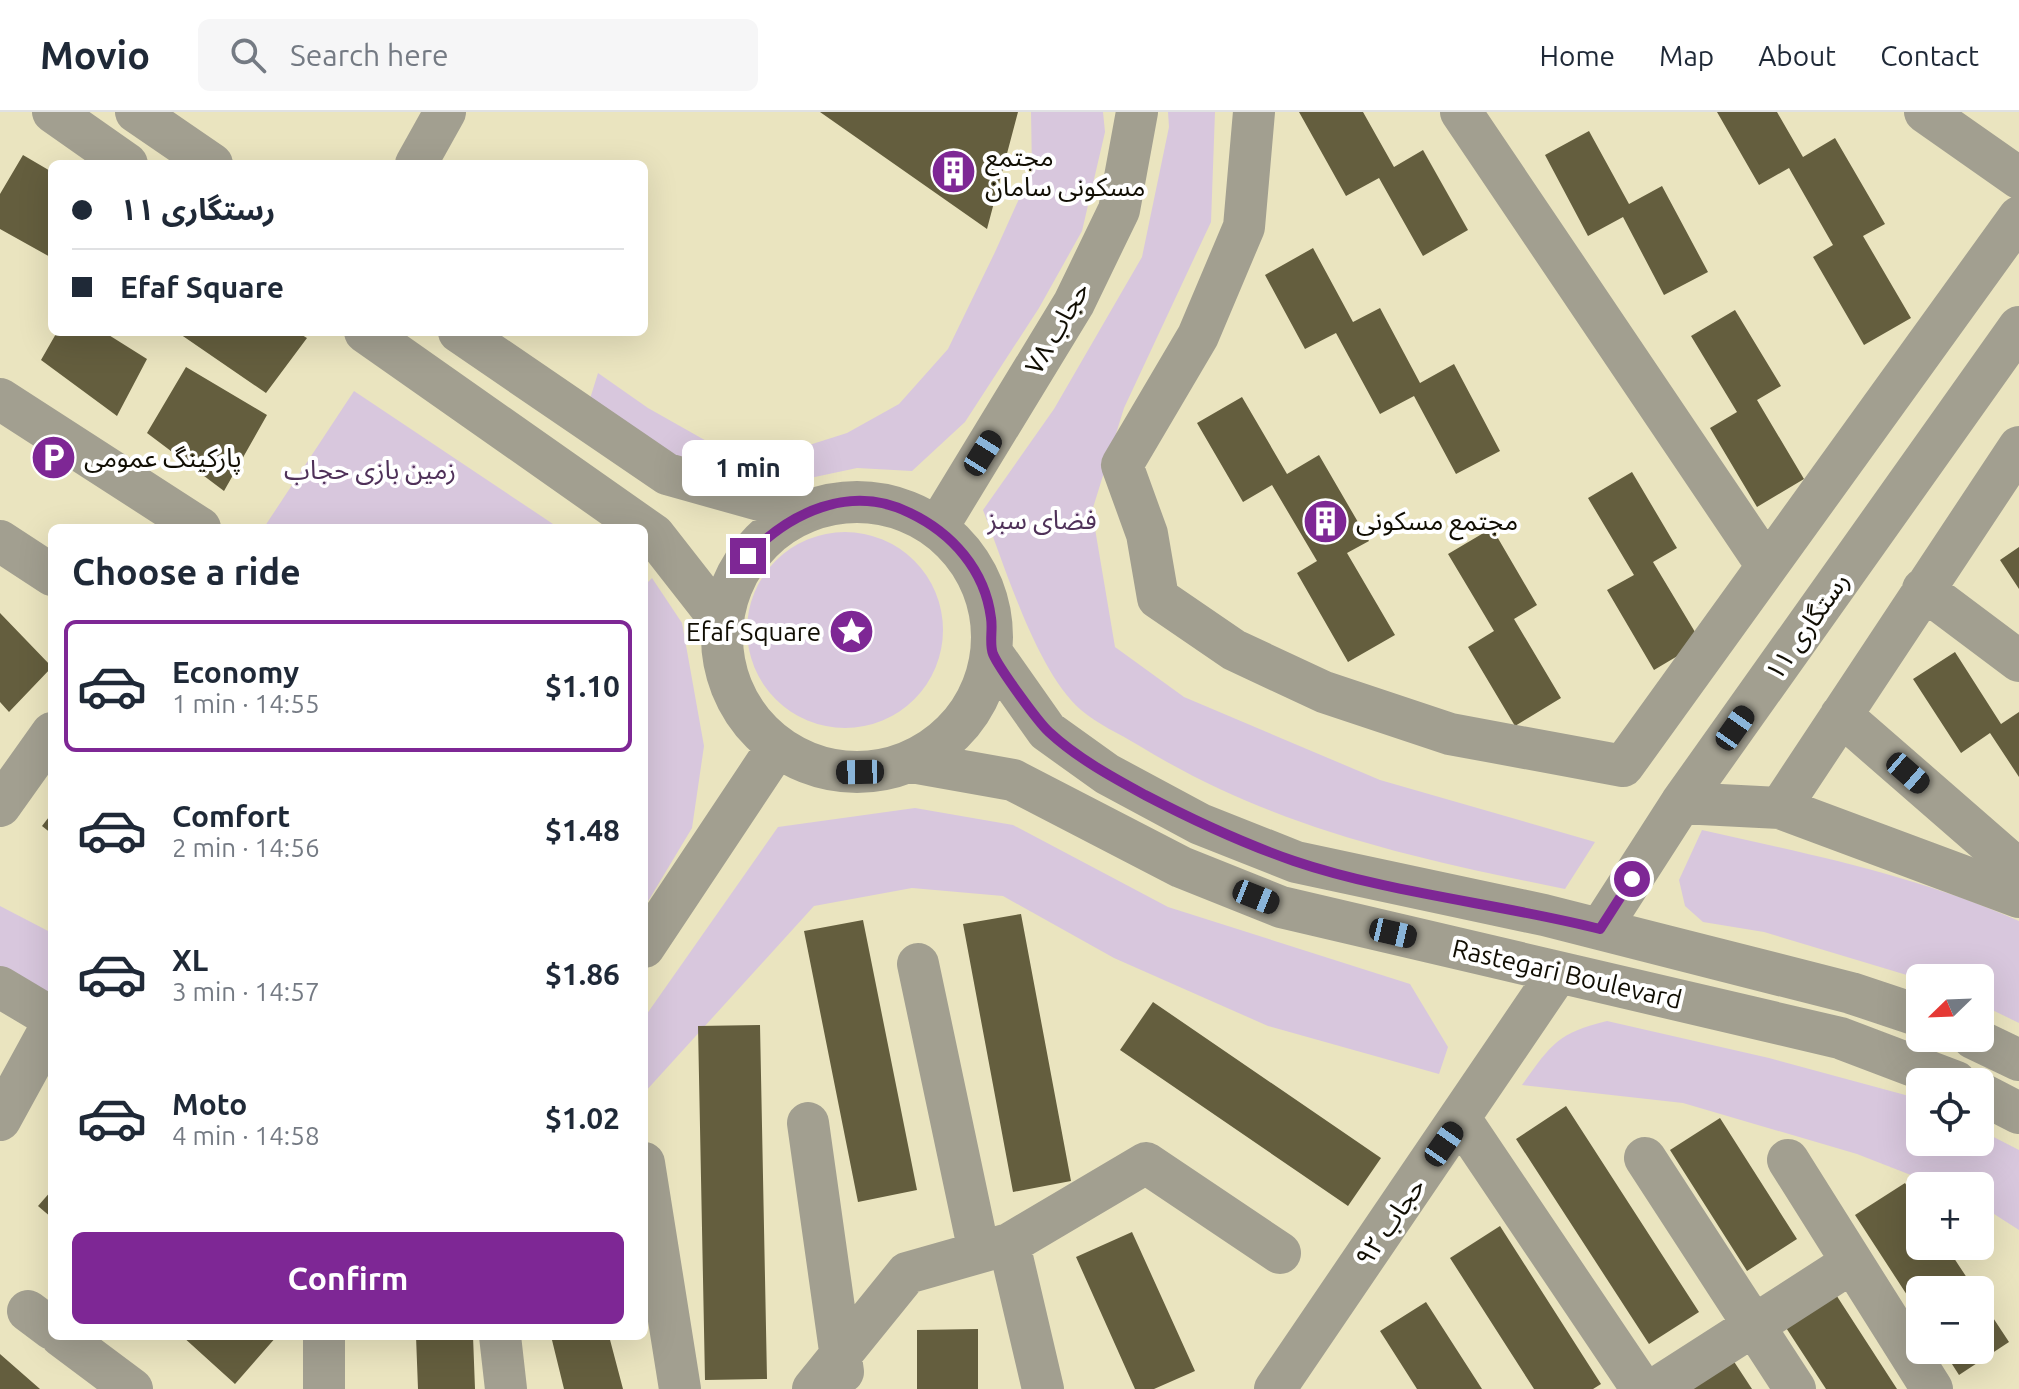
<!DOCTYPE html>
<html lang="en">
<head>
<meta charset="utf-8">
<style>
  body { margin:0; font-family:Ubuntu,"Noto Sans Arabic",sans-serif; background:#f6f6f7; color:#1f2937; height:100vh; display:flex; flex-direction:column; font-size:30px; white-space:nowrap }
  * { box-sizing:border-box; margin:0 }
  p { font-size:26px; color:#747a83 }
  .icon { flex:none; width:44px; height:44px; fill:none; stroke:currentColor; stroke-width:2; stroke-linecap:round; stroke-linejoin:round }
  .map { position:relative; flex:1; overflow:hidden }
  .side { position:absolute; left:48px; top:412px; width:600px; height:816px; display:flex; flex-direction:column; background:#fff; border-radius:12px; box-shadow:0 8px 32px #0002 }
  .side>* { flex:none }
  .banner { position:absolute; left:48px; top:48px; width:600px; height:176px; border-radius:12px; box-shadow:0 8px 32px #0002; display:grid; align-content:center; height:176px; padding:0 24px; background:#fff }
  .needle { width:52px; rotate:247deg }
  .controls { position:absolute; left:1906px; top:852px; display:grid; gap:16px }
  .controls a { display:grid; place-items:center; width:88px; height:88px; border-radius:12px; background:#fff; box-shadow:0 8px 32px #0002; font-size:40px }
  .end { position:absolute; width:36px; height:36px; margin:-18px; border:10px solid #7e2795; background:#fff; box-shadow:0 0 0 4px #fff }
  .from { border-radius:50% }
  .bubble { position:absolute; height:56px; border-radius:12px; background:#fff; box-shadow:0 8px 32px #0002; font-size:26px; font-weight:700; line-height:56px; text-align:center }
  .car { position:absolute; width:24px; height:48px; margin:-24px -12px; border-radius:10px; box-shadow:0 0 6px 2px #0007; background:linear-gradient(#222 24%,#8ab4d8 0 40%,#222 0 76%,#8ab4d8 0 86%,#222 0) }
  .banner b { display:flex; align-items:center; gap:28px; height:76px; font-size:30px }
  .banner b+b { border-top:2px solid #e0e1e3 }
  .banner i { width:20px; height:20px; background:#1f2937 }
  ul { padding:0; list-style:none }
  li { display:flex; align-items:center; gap:24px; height:132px; margin:0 16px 12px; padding:0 8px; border:4px solid transparent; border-radius:12px }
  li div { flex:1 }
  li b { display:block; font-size:30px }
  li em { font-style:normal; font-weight:700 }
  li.current { border-color:#7e2795 }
  li>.icon { width:72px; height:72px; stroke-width:1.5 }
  h2 { padding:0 24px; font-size:36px; line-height:96px }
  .cta { display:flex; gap:16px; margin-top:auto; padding:16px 24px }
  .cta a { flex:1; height:92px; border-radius:12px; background:#7e2795; color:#fff; font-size:32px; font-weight:700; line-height:92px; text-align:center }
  header { display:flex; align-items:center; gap:48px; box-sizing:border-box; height:112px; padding:0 40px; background:#fff; border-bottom:2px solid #e0e1e3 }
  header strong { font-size:38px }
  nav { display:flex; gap:44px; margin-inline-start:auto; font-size:28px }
  .search { width:560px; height:72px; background:#f6f6f7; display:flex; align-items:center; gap:20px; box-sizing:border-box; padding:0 28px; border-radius:12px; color:#747a83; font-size:30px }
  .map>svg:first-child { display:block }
  .green { fill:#d8c7dd }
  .building { fill:#645e3e }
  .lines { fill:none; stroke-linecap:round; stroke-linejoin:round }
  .minor { stroke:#a29f90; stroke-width:42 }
  .route { stroke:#7e2795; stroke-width:10 }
  .labels { text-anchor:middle; stroke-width:8; stroke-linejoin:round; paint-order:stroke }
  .poi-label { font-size:26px; fill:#110e03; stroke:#fff; text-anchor:start }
  .street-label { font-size:26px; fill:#110e03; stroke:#fff }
  .park-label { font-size:26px; fill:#4f3159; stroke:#fff }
</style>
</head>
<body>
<header>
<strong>Movio</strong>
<div class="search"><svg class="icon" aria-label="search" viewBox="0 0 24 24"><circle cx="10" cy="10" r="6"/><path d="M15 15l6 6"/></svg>Search here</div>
<nav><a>Home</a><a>Map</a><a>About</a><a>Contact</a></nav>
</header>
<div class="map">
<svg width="2019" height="1277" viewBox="0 0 2019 1277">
  <rect width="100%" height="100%" fill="#eae4bf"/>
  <!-- green -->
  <path class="green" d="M1031 0H1103L1105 20 1082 119 1039 196 965 310 912 359 857 356 759 377 677 347 589 290 598 261 648 296 717 335 784 341 847 321 899 292 948 237 995 140 1032 58Z
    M1168 0H1215L1211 110 1124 296 1092 399 1115 535 1184 585 1380 668 1595 730 1565 777C1412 746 1273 716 1138 633 1120 622 1097 612 1081 598 1036 559 1005 454 983 398L1054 297 1142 145 1169 15Z
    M354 279 559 416H269L265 414Z
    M747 518a98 98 0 1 1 196 0a98 98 0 1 1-196 0Z
    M652 466 682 511 704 634 692 716 644 796V474Z
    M915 696 1013 713 1168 795 1410 872 1448 935 1439 962 1268 914 1114 846 1003 784 912 776 814 794 644 981V906L778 715Z
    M1702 718C1809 742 1919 764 2019 809V911L1980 892V866L1920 867 1764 820 1703 810 1685 794 1679 768Z
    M0 794 52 821V884L0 855Z
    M1607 909 1769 946 1909 984 1920 989V1030H1980V1018L2019 1038V1118L1980 1093V1074H1939L1857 1042 1683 991 1522 973C1551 933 1557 921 1607 909Z"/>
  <!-- building -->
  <path class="building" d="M820 0H1018L987 117Z
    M1299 0H1363L1394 55 1423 38 1468 118 1423 144 1379 66 1346 84Z
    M1717 0H1777L1803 45 1835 26 1885 112 1863 124 1911 206 1864 233 1813 145 1833 133 1789 56 1759 73Z
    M1589 19 1629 92 1662 74 1708 160 1664 183 1623 105 1588 124 1545 43Z
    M23 43 52 60V146L0 117V82Z
    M1313 136 1353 210 1380 196 1420 271 1454 252 1500 339 1456 362 1414 284 1380 302 1336 221 1305 237 1265 163Z
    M1735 198 1781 274 1757 288 1804 367 1757 395 1710 316 1737 300 1691 224Z
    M57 220H104L147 247 117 304 41 248Z
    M177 220H297L307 226 266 281Z
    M186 255 267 303 224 379 147 321Z
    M1242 285 1287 362 1319 343 1369 429 1347 441 1395 523 1348 550 1297 461 1317 449 1272 373 1243 390 1197 311Z
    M1632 360 1677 436 1653 450 1701 530 1654 558 1607 478 1634 463 1588 386Z
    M1492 416 1537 493 1514 507 1561 586 1515 614 1468 535 1494 519 1448 442Z
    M2019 435V477L2000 448Z
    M0 501 52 555 9 600 0 590Z
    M1955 540 2001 612 2019 600V665L1990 621 1961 641 1913 567Z
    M52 701V722L42 714Z
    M1021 802 1071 1069 1013 1080 963 812Z
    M863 808 917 1078 858 1090 804 819Z
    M1153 890 1381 1046 1348 1094 1120 938Z
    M760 913 767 1267 705 1268 698 914Z
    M1566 994 1699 1200 1649 1232 1516 1027Z
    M1720 1006 1797 1127 1747 1159 1670 1038Z
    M1905 1071 1920 1094V1134H1946L1975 1178H1920V1203L1855 1103Z
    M52 1078V1106L38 1094Z
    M1500 1114 1601 1272 1593 1277H1534L1450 1146Z
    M1132 1120 1195 1259 1154 1277H1135L1076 1145Z
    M1831 1175 1897 1277H1826L1781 1208Z
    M1980 1186 2009 1230 1959 1263 1943 1238H1980Z
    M1426 1190 1482 1277H1417L1380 1219Z
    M978 1217V1277H917V1218Z
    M182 1224H277L235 1272Z
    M416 1224H473L475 1277H418Z
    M551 1224H609L623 1277H564Z
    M0 1242 40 1277H0Z
    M1731 1245 1752 1277H1682Z"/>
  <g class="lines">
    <!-- minor -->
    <path class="minor" d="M53 0 127 52
      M136 0 212 52
      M1254 0 1244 115 1198 224 1122 353 1147 422 1158 486 1234 538 1324 580 1450 622 1623 654 2019 105
      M1461 0 1767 454
      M1925 0 2019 66
      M416 52 445 0
      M365 220 654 423 722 510
      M459 220 667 362 802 400
      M0 287 200 416
      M722 525a135 135 0 1 1 270 0a135 135 0 1 1-270 0Z
      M937 416 1074 191 1119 98 1137 0
      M0 429 52 463
      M1923 477 2019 549
      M992 541 1047 619 1107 662 1200 712 1296 750 1544 803 1851 881 1920 904
      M1841 603 2019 758
      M912 650 1013 668 1181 755 1281 795 1840 926 1956 970
      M1681 691 1780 696 2019 785
      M0 694 52 621
      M1780 696 2019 335
      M1600 817 1681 691 2019 215
      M644 835 777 635
      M918 852 979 1140
      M0 875 52 906
      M1973 926 2019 948
      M1980 981 2019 1001
      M0 1008 52 913
      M1461 1008 1642 1277
      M808 1011 843 1260
      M1645 1046 1795 1277
      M1788 1048 1932 1277
      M644 1051 680 1277
      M1009 1132 1043 1277
      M28 1199 52 1217
      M61 1224 132 1277
      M500 1224 506 1277
      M324 1277V1224
      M813 1277 907 1161 1009 1132 1146 1051 1280 1141
      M1275 1277 1557 862
      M1655 1277 1851 1151"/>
  </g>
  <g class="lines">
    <!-- route -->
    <path class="route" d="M748 444C789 401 850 371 910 401 952 421 985 458 991 506 993 517 989 532 993 542 999 556 1038 610 1049 620 1077 646 1112 665 1145 683 1193 708 1242 731 1294 749 1388 781 1501 792 1600 817L1632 767"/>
  </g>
  <!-- icons -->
  <defs>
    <symbol id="building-disc" viewBox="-11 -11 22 22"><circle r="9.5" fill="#7e2795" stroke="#fff"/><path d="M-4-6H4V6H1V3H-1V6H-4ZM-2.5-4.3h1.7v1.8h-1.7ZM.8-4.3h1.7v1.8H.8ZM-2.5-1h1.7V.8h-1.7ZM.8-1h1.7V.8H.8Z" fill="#fff"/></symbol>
    <symbol id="parking-disc" viewBox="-11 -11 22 22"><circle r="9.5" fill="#7e2795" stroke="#fff"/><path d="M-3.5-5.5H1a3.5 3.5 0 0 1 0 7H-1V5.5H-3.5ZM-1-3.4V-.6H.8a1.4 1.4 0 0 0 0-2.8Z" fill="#fff"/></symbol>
    <symbol id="sight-disc" viewBox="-11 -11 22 22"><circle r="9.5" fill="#7e2795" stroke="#fff"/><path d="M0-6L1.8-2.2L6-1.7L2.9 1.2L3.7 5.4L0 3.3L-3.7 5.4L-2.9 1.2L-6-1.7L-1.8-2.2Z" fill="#fff"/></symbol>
  </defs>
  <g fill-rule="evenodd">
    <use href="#building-disc" x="928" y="34" width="51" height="51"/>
    <use href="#parking-disc" x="28" y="320" width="51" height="51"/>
    <use href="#building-disc" x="1300" y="384" width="51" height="51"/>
    <use href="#sight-disc" x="826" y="494" width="51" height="51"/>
  </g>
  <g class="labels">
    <!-- poi labels -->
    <g class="poi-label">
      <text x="985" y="54">مجتمع<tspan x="985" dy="30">مسکونی سامان</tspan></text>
      <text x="84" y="355">پارکینگ عمومی</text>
      <text x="1356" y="418">مجتمع مسکونی</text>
      <text x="821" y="529" text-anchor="end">Efaf Square</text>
    </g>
    <!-- street labels -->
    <g class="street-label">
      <text transform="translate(1057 216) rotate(-60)" y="9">حجاب ۷۸</text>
      <text transform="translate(1807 514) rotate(-55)" y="9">رستگاری ۱۱</text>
      <text transform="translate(1567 862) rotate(13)" y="9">Rastegari Boulevard</text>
      <text transform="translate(1390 1110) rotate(-55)" y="9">حجاب ۹۲</text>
    </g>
    <!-- park labels -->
    <g class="park-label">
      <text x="370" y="367">زمین بازی حجاب</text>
      <text x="1042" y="417">فضای سبز</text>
    </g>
  </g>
</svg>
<div class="controls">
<a><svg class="needle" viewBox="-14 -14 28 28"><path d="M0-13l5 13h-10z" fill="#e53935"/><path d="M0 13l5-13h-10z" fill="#747a83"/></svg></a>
<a><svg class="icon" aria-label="locate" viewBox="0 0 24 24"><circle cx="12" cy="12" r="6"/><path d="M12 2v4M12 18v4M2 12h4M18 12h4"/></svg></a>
<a>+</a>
<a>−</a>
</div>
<i class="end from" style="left:1632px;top:767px"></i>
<i class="end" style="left:748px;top:444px"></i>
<div class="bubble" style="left:682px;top:328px;width:132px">1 min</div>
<i class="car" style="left:983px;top:341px;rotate:32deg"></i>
<i class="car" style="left:1735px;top:616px;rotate:35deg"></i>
<i class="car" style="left:860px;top:660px;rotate:269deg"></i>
<i class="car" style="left:1908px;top:661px;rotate:131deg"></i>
<i class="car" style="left:1256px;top:785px;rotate:112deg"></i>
<i class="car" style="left:1393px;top:821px;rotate:103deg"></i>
<i class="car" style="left:1444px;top:1032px;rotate:35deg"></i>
<div class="banner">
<b><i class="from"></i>رستگاری ۱۱</b>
<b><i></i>Efaf Square</b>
</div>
<section class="side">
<h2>Choose a ride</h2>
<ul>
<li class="current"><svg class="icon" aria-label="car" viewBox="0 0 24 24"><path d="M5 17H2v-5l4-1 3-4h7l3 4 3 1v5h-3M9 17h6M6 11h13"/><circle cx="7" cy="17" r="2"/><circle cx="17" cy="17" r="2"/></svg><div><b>Economy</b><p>1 min · 14:55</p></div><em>$1.10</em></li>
<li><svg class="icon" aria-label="car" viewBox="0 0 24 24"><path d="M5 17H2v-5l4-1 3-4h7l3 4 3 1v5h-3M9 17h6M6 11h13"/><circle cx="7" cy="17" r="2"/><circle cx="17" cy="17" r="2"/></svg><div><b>Comfort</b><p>2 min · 14:56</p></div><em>$1.48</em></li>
<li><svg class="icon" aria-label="car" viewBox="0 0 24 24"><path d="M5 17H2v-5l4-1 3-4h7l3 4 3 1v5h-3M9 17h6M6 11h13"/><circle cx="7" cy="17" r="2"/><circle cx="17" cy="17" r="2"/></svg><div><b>XL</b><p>3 min · 14:57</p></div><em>$1.86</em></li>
<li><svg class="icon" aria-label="car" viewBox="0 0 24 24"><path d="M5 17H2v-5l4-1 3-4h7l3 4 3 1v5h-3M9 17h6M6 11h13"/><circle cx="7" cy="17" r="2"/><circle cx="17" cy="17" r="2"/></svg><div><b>Moto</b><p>4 min · 14:58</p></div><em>$1.02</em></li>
</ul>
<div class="cta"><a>Confirm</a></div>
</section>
</div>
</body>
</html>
